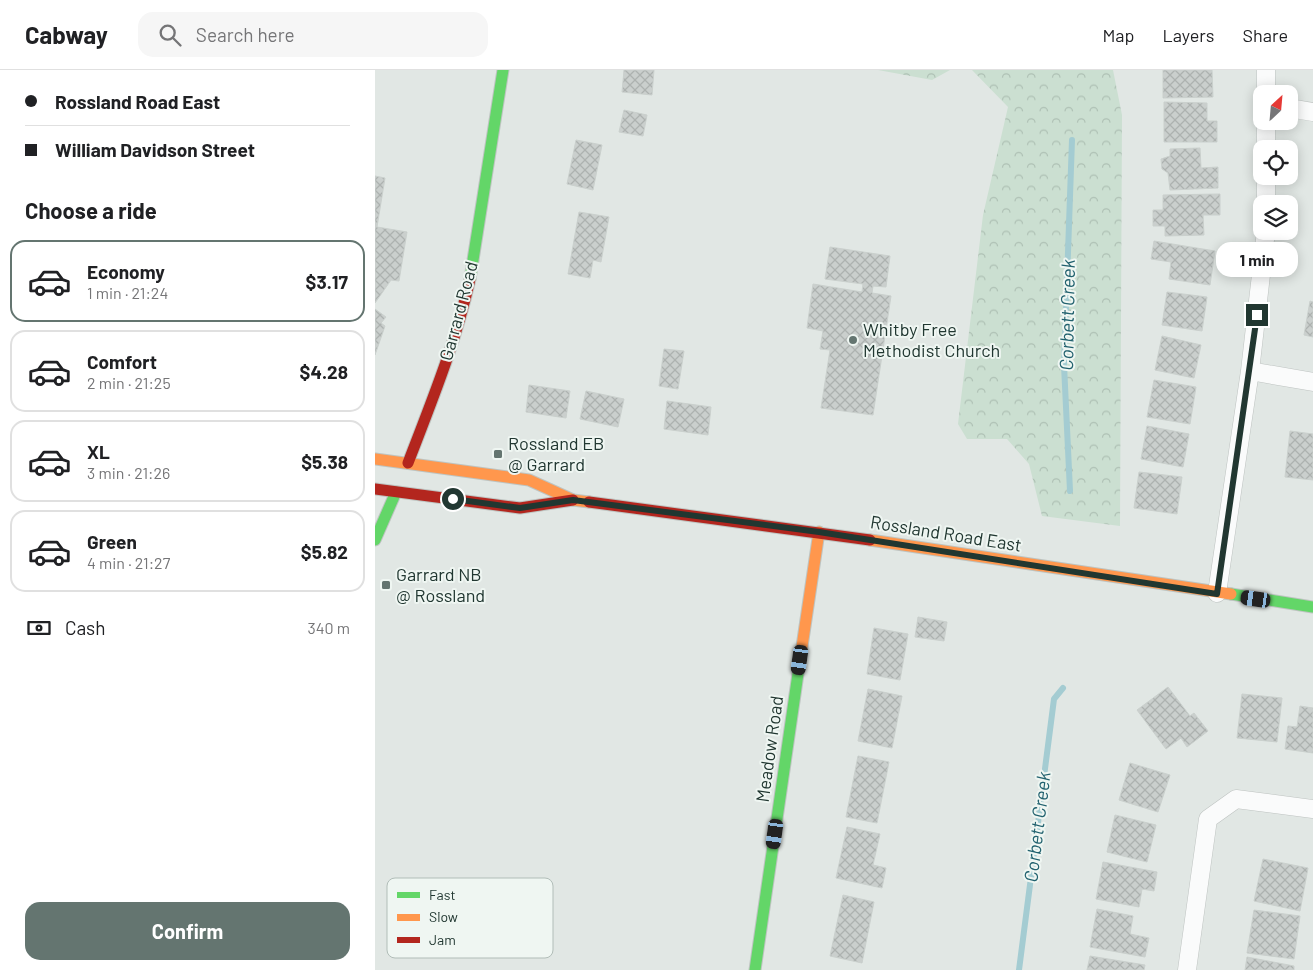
<!DOCTYPE html>
<html lang="en">
<head>
<meta charset="utf-8">
<style>
  body { margin:0; font-family:Barlow,sans-serif; background:#f6f6f6; color:#202124; height:100vh; display:flex; flex-direction:column; font-size:19px; white-space:nowrap }
  * { box-sizing:border-box; margin:0 }
  p { font-size:16px; color:#757577 }
  .icon { flex:none; width:28px; height:28px; fill:none; stroke:currentColor; stroke-width:2; stroke-linecap:round; stroke-linejoin:round }
  .map { position:relative; flex:1; overflow:hidden }
  .sheet { display:flex; flex-direction:column; background:#fff; width:375px }
  .sheet>* { flex:none }
  .guide { display:grid; align-content:center; height:110px; padding:0 25px; background:#fff }
  .needle { width:32px; rotate:26deg }
  .buttons { position:absolute; left:878px; top:15px; display:grid; gap:10px }
  .buttons a { display:grid; place-items:center; width:45px; height:45px; border-radius:10px; background:#fff; box-shadow:0 2px 12px #0003; font-size:25px }
  .end { position:absolute; width:22px; height:22px; margin:-11px; border:6px solid #213731; background:#fff; box-shadow:0 0 0 2px #fff }
  .from { border-radius:50% }
  .bubble { position:absolute; height:35px; border-radius:15px; background:#fff; box-shadow:0 2px 12px #0003; font-size:16px; font-weight:700; line-height:35px; text-align:center }
  .car { position:absolute; width:15px; height:30px; margin:-15px -8px; border-radius:6px; box-shadow:0 0 4px 1px #0007; background:linear-gradient(#222 24%,#8ab4d8 0 40%,#222 0 76%,#8ab4d8 0 86%,#222 0) }
  .guide b { display:flex; align-items:center; gap:18px; height:48px; font-size:19px }
  .guide b+b { border-top:1px solid #e0e0e0 }
  .guide i { width:12px; height:12px; background:#202124 }
  ul { padding:0; list-style:none }
  li { display:flex; align-items:center; gap:15px; height:82px; margin:0 10px 8px; padding:0 15px; border:2px solid #e0e0e0; border-radius:15px }
  li div { flex:1 }
  li b { display:block; font-size:19px }
  li em { font-style:normal; font-weight:700 }
  li.on { border-color:#647570 }
  li>.icon { width:45px; height:45px; stroke-width:1.5 }
  h2 { padding:0 25px; font-size:22px; line-height:60px }
  .pay { display:flex; align-items:center; gap:12px; height:55px; padding:0 25px; font-size:19px }
  .pay p { margin-inline-start:auto }
  .primary-button { display:flex; gap:10px; margin-top:auto; padding:10px 25px }
  .primary-button a { flex:1; height:58px; border-radius:15px; background:#647570; color:#fff; font-size:20px; font-weight:700; line-height:58px; text-align:center }
  header { display:flex; align-items:center; gap:30px; box-sizing:border-box; height:70px; padding:0 25px; background:#fff; border-bottom:1px solid #e0e0e0 }
  header strong { font-size:24px }
  nav { display:flex; gap:28px; margin-inline-start:auto; font-size:18px }
  .search { width:350px; height:45px; background:#f6f6f6; display:flex; align-items:center; gap:12px; box-sizing:border-box; padding:0 18px; border-radius:15px; color:#757577; font-size:19px }
  main { display:flex; flex:1; min-height:0 }
  .map>svg:first-child { display:block }
  .forest { fill:url(#forest-crowns) }
  .lines { fill:none; stroke-linecap:round; stroke-linejoin:round }
  .stream { stroke:#a4ccd2; stroke-width:6 }
  .building { fill:url(#building-cross-hatch); stroke:#cad0cd }
  .street-casing { stroke:#bec3c1; stroke-width:19 }
  .fast-casing { stroke:#bec4c1; stroke-width:13 }
  .slow-casing { stroke:#bec4c1; stroke-width:13 }
  .jam-casing { stroke:#bec4c1; stroke-width:13 }
  .street { stroke:#fafbfb; stroke-width:18 }
  .fast { stroke:#63d668; stroke-width:11 }
  .slow { stroke:#ff974d; stroke-width:11 }
  .jam { stroke:#b3261e; stroke-width:11 }
  .route { stroke:#213731; stroke-width:6 }
  .poi-dot { fill:#647570; stroke:#eff6f2; stroke-width:2 }
  .labels { text-anchor:middle; stroke-width:4; stroke-linejoin:round; paint-order:stroke }
  .street-label { font-size:18px; fill:#213731; stroke:#eff6f2 }
  .poi-label { font-size:18px; fill:#213731; stroke:#eff6f2; text-anchor:start }
  .water-label { font-size:19px; font-style:italic; fill:#21616e; stroke:#eff6f2 }
  .key { fill:#eff6f2; stroke:#b1bdb8; stroke-width:1 }
  .key-label { font-size:14px; fill:#213731 }
</style>
</head>
<body>
<header>
<strong>Cabway</strong>
<div class="search"><svg class="icon" aria-label="search" viewBox="0 0 24 24"><circle cx="10" cy="10" r="6"/><path d="M15 15l6 6"/></svg>Search here</div>
<nav><a>Map</a><a>Layers</a><a>Share</a></nav>
</header>
<main>
<section class="sheet">
<div class="guide">
<b><i class="from"></i>Rossland Road East</b>
<b><i></i>William Davidson Street</b>
</div>
<h2>Choose a ride</h2>
<ul>
<li class="on"><svg class="icon" aria-label="car" viewBox="0 0 24 24"><path d="M5 17H2v-5l4-1 3-4h7l3 4 3 1v5h-3M9 17h6M6 11h13"/><circle cx="7" cy="17" r="2"/><circle cx="17" cy="17" r="2"/></svg><div><b>Economy</b><p>1 min · 21:24</p></div><em>$3.17</em></li>
<li><svg class="icon" aria-label="car" viewBox="0 0 24 24"><path d="M5 17H2v-5l4-1 3-4h7l3 4 3 1v5h-3M9 17h6M6 11h13"/><circle cx="7" cy="17" r="2"/><circle cx="17" cy="17" r="2"/></svg><div><b>Comfort</b><p>2 min · 21:25</p></div><em>$4.28</em></li>
<li><svg class="icon" aria-label="car" viewBox="0 0 24 24"><path d="M5 17H2v-5l4-1 3-4h7l3 4 3 1v5h-3M9 17h6M6 11h13"/><circle cx="7" cy="17" r="2"/><circle cx="17" cy="17" r="2"/></svg><div><b>XL</b><p>3 min · 21:26</p></div><em>$5.38</em></li>
<li><svg class="icon" aria-label="car" viewBox="0 0 24 24"><path d="M5 17H2v-5l4-1 3-4h7l3 4 3 1v5h-3M9 17h6M6 11h13"/><circle cx="7" cy="17" r="2"/><circle cx="17" cy="17" r="2"/></svg><div><b>Green</b><p>4 min · 21:27</p></div><em>$5.82</em></li>
</ul>
<div class="pay"><svg class="icon" aria-label="cash" viewBox="0 0 24 24"><path d="M3 7h18v10H3z"/><circle cx="12" cy="12" r="2"/></svg>Cash<p>340 m</p></div>
<div class="primary-button"><a>Confirm</a></div>
</section>
<div class="map">
<svg width="938" height="900" viewBox="0 0 938 900">
  <defs>
    <pattern id="forest-crowns" width="20" height="18" patternUnits="userSpaceOnUse" patternTransform="scale(1.25)"><rect width="20" height="18" fill="#cbdfd1"/><path d="M2 6a3 3 0 1 1 6 0M12 15a3 3 0 1 1 6 0" fill="none" stroke="#aec0b4"/></pattern>
    <pattern id="building-cross-hatch" width="8" height="8" patternUnits="userSpaceOnUse" patternTransform="scale(1.25)"><rect width="8" height="8" fill="#cacfcd"/><path d="M0 0l8 8M0 8l8-8" fill="none" stroke="#adb2b0"/></pattern>
  </defs>
  <rect width="100%" height="100%" fill="#e1e7e4"/>
  <!-- forest -->
  <path class="forest" d="M503 0H575L557 10Z
    M597 0H738L747 45 745 456 667 446 654 394 632 369H592L583 354 608 145 633 37Z"/>
  <g class="lines">
    <!-- stream -->
    <path class="stream" d="M695 421 689 295 697 70
      M644 900 679 629 688 618"/>
  </g>
  <!-- building -->
  <path class="building" d="M249 0H279L277 25 247 22Z
    M788 0H837L838 27 788 28Z
    M789 32 832 33V51H842V72H789Z
    M249 40 272 45 268 66 244 62Z
    M201 70 227 75 218 120 192 114Z
    M825 78 826 98 843 97V118L795 120 793 103 787 99 786 89 795 86V79Z
    M0 106 10 108 2 157 32 162 24 211 16 210 0 233Z
    M845 124V145H828L829 165 790 166V156H778V140H788V125Z
    M204 142 234 147 226 192 218 190 215 208 193 204Z
    M779 171 840 181 835 215 794 209 796 192 776 189Z
    M455 177 515 186 511 217 498 216 497 223 516 226 498 345 446 338 455 280 445 279 448 261 432 258 438 214 487 222 488 214 450 209Z
    M792 222 832 227 827 261 787 255Z
    M935 231 938 232V267L929 265Z
    M0 239 11 247 6 253 10 256 0 285Z
    M787 266 826 275 819 308 780 300Z
    M289 279 309 281 303 319 284 316Z
    M779 310 821 317 815 354 772 347Z
    M154 315 195 321 191 348 151 342Z
    M211 321 249 329 243 357 205 349Z
    M292 331 336 337 333 365 289 359Z
    M772 356 814 364 808 397 766 389Z
    M915 361 938 364V410L910 407Z
    M764 402 807 407 802 444 759 438Z
    M543 547 572 552 569 571 540 567Z
    M499 558 533 564 525 610 492 604Z
    M793 617 815 646 819 643 833 661 812 677 806 668 791 679 762 640Z
    M493 619 527 626 517 678 483 671Z
    M867 624 907 628 902 672 862 668Z
    M925 636 938 638V683L910 679 913 656 922 657Z
    M483 686 514 692 502 753 471 747Z
    M755 693 795 705 783 742 744 730Z
    M740 745 781 755 772 792 732 782Z
    M472 757 505 764 498 795 511 798 507 818 461 808Z
    M888 789 933 798 925 841 879 831Z
    M728 792 782 802 779 821 767 819 764 837 721 829Z
    M468 825 499 832 487 893 455 886Z
    M722 839 758 846 755 864 774 868 770 887 715 877Z
    M879 840 925 846 919 889 872 883Z
    M715 886 770 895 769 900H712Z
    M872 887 919 896V900H870Z"/>
  <g class="lines">
    <defs>
      <path id="street" d="M891 0V24
        M914 38 938 42
        M891 79V51
        M891 134V106
        M875 301 938 312
        M842 523 875 301 891 161
        M812 900 833 749 861 729 938 739"/>
      <path id="fast" d="M95 209 128 0
        M0 470 21 422
        M856 524 938 537
        M380 900 425 590"/>
      <path id="slow" d="M0 389 154 410 198 430 214 432
        M495 470 856 524
        M425 590 444 462"/>
      <path id="jam" d="M33 393C56 333 81 272 95 209
        M0 419 145 438 198 430
        M214 432 495 470"/>
    </defs>
    <!-- street casing -->
    <use href="#street" class="street-casing"/>
    <!-- fast casing -->
    <use href="#fast" class="fast-casing"/>
    <!-- slow casing -->
    <use href="#slow" class="slow-casing"/>
    <!-- jam casing -->
    <use href="#jam" class="jam-casing"/>
    <!-- street -->
    <use href="#street" class="street"/>
    <!-- fast -->
    <use href="#fast" class="fast"/>
    <!-- slow -->
    <use href="#slow" class="slow"/>
    <!-- jam -->
    <use href="#jam" class="jam"/>
  </g>
  <g class="lines">
    <!-- route -->
    <path class="route" d="M78 429 145 438 198 430 444 462 842 524 882 245"/>
  </g>
  <!-- markers -->
  <g class="poi-dot">
    <circle cx="478" cy="270" r="5"/>
    <rect x="118" y="379" width="10" height="10" rx="2.5"/>
    <rect x="6" y="510" width="10" height="10" rx="2.5"/>
  </g>
  <g class="labels">
    <!-- street labels -->
    <g class="street-label">
      <text transform="translate(84 241) rotate(-75)" y="6">Garrard Road</text>
      <text transform="translate(571 464) rotate(9)" y="6">Rossland Road East</text>
      <text transform="translate(395 679) rotate(-82)" y="6">Meadow Road</text>
    </g>
    <!-- poi labels -->
    <g class="poi-label">
      <text x="488" y="266">Whitby Free<tspan x="488" dy="21">Methodist Church</tspan></text>
      <text x="133" y="380">Rossland EB<tspan x="133" dy="21">@ Garrard</tspan></text>
      <text x="21" y="511">Garrard NB<tspan x="21" dy="21">@ Rossland</tspan></text>
    </g>
    <!-- water labels -->
    <g class="water-label">
      <text transform="translate(692 245) rotate(-89)" y="7">Corbett Creek</text>
      <text transform="translate(662 757) rotate(-83)" y="7">Corbett Creek</text>
    </g>
  </g>
  <!-- legend -->
  <rect x="12" y="808" width="166" height="80" rx="8" class="key"/>
  <rect x="22" y="822" width="23" height="6" fill="#63d668"/>
  <rect x="22" y="844" width="23" height="7" fill="#ff974d"/>
  <rect x="22" y="867" width="23" height="6" fill="#b3261e"/>
  <g class="key-label">
    <text x="54" y="830">Fast</text>
    <text x="54" y="852">Slow</text>
    <text x="54" y="875">Jam</text>
  </g>
</svg>
<div class="buttons">
<a><svg class="needle" viewBox="-14 -14 28 28"><path d="M0-13l5 13h-10z" fill="#e53935"/><path d="M0 13l5-13h-10z" fill="#757577"/></svg></a>
<a><svg class="icon" aria-label="locate" viewBox="0 0 24 24"><circle cx="12" cy="12" r="6"/><path d="M12 2v4M12 18v4M2 12h4M18 12h4"/></svg></a>
<a><svg class="icon" aria-label="layers" viewBox="0 0 24 24"><path d="M12 4l9 5-9 5-9-5zM3 14l9 5 9-5"/></svg></a>
</div>
<i class="end from" style="left:78px;top:429px"></i>
<i class="end" style="left:882px;top:245px"></i>
<div class="bubble" style="left:841px;top:172px;width:82px">1 min</div>
<i class="car" style="left:881px;top:529px;rotate:278deg"></i>
<i class="car" style="left:425px;top:590px;rotate:188deg"></i>
<i class="car" style="left:400px;top:764px;rotate:188deg"></i>
</div>
</main>
</body>
</html>
